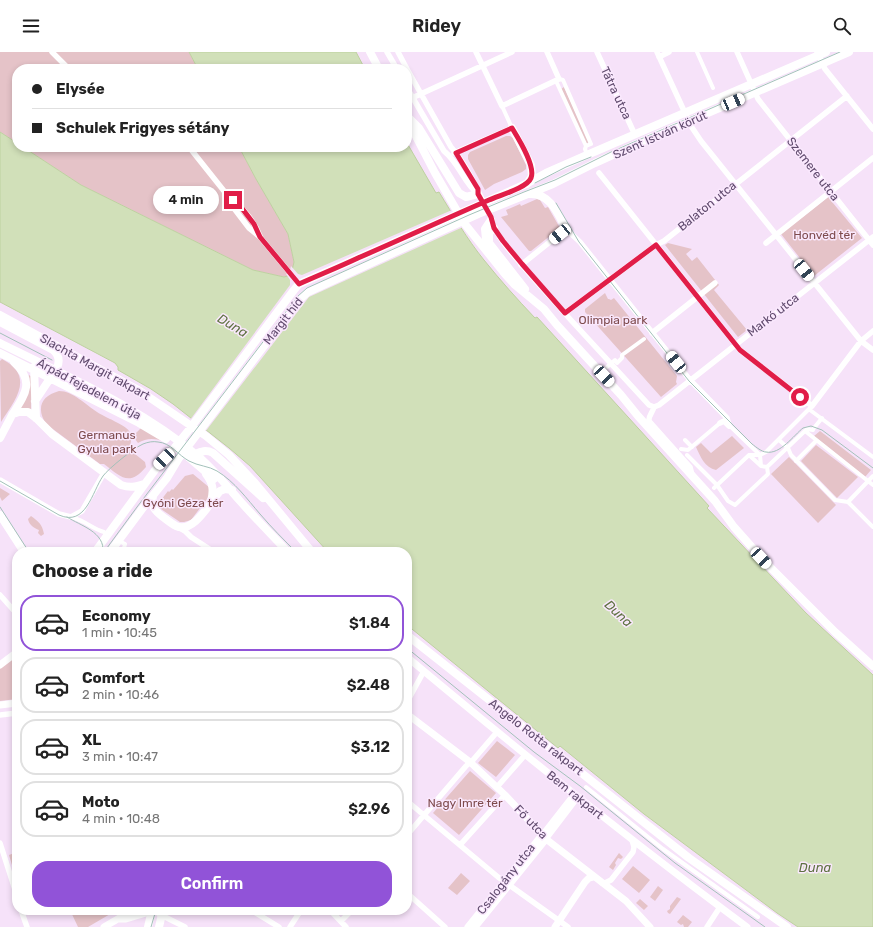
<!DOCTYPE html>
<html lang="en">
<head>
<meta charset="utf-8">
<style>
  body { margin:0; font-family:Rubik,sans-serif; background:#f2f2f2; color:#222; height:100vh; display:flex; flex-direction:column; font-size:15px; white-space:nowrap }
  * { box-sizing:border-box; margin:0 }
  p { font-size:13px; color:#767676 }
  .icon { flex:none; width:22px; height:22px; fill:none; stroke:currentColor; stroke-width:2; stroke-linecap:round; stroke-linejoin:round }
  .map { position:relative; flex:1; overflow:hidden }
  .side { position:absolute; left:12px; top:495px; width:400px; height:368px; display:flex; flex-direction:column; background:#fff; border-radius:16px; box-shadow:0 2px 6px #0003 }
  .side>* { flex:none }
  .banner { position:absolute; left:12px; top:12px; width:400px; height:88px; border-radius:16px; box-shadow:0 2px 6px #0003; display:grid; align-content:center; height:88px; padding:0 20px; background:#fff }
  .end { position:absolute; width:18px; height:18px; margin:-9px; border:5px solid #e11d48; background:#fff; box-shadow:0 0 0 2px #fff }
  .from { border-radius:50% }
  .bubble { position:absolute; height:28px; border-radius:14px; background:#fff; box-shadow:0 2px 6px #0003; font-size:13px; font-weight:600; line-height:28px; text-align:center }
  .car { position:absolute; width:12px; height:24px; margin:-12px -6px; border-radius:5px; box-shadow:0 0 3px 1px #0007; background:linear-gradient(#fff 24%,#345 0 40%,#fff 0 76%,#345 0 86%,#fff 0) }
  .banner b { display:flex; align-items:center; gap:14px; height:38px; font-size:15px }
  .banner b+b { border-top:1px solid #e0e0e0 }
  .banner i { width:10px; height:10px; background:#222 }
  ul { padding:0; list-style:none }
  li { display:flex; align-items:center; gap:12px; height:56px; margin:0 8px 6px; padding:0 12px; border:2px solid #e0e0e0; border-radius:16px }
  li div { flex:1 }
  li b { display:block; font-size:15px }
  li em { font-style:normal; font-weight:600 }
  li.current { border-color:#9153d8 }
  li>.icon { width:36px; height:36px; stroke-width:1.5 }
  h2 { padding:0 20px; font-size:18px; line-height:48px }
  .cta { display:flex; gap:8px; margin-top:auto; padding:8px 20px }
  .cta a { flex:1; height:46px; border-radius:16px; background:#9153d8; color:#fff; font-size:16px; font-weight:600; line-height:46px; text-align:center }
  header { display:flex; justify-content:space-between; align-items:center; height:52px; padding:0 20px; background:#fff; font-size:18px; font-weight:600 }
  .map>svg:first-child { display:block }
  .green { fill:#e5c3c8 }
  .water { fill:#d1e0b9; stroke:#bed1a0 }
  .pier { fill:#f6e2f9 }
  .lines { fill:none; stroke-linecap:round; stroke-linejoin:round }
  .pedestrian { stroke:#fff; stroke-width:4 }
  .minor { stroke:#fff; stroke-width:5.5 }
  .tertiary { stroke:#fff; stroke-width:7 }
  .secondary { stroke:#fff; stroke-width:8 }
  .tram { stroke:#a3c1ba; stroke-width:1 }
  .route { stroke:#e11d48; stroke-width:5 }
  .labels { text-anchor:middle; stroke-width:3; stroke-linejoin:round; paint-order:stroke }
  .street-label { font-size:12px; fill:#604b6e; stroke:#fae8fd }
  .park-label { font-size:12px; fill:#7e4b4d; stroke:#fae8fd }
  .water-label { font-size:13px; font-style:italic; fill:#5e7241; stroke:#fae8fd }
</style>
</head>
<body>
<header><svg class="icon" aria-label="menu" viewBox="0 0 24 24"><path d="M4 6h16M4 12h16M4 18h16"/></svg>Ridey<svg class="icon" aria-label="search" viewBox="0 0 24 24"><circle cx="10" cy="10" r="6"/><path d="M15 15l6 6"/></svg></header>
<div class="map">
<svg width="873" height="875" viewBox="0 0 873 875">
  <rect width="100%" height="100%" fill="#f6e2f9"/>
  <!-- green -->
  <path class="green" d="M0 0H189L198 17H17V91L0 80Z
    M564 35 589 90 586 92 561 37Z
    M506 84H510L513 86 526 113V117L522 120 494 132 485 138 468 107V103L470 100Z
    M23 95H239L256 127 288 182 294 210 291 223 284 225 253 218 81 133Z
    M828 145 862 186 814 224 781 182Z
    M537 147 540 148 545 156 548 155 560 176 531 199H529L501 165 508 163 506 158 520 152 521 154Z
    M668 191 692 197 686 202 692 209 697 205 719 233 714 238 747 278 738 285 665 193Z
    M605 241 608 247H609L611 248 614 246 677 324 676 330 677 332 661 345 585 260V257Z
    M2 307C35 324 16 347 1 370L0 309Z
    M29 323 32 325 31 359 20 358Z
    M59 339C73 339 86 353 97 360 104 365 126 373 129 379 133 385 130 391 130 398L145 410 146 415C129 435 121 425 104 412H100L46 372C36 356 41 344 59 339Z
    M141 376 163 389C154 386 146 386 138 391L135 387 134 383Z
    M820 379 871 418 865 425 814 384Z
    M732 384 744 396 716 418C705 416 700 404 696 395L701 391 711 401Z
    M816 393 858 425 837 446 801 409Z
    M789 405 836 453 818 471 771 422Z
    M193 422 210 436V443L191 468 184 470H180L158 455V452L168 439 169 440 172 437 173 438 185 424Z
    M0 436 10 442 2 449 0 445Z
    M31 464C39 470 42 472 44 482L41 484 38 481 39 478C34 476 29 473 28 467Z
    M17 603V647L0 649V616Z
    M497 689 515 703 496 725 478 711Z
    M470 719 496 741 459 783 433 761Z
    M17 800V830L9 803Z
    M619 801 623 805 621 807 618 806 615 811 616 813 613 818 609 815Z
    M633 814 650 828 639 841 622 827Z
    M461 821 470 829 457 843 448 836Z
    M658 834 663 838 655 849 650 845Z
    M677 845 681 847 670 862 668 861 667 859 670 857V854Z
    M640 847 648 854 644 858 636 851Z
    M70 858H117L88 875H78Z
    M683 863 692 870 688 875H684L683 872 681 873 677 870Z"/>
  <!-- water -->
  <path class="water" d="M189 0H356L365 17H198Z
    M0 80 17 91V95H23L81 133 253 218 284 225 291 223 294 210 288 182 256 127 239 95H407V91L436 141 439 140C453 163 467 187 484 208 500 228 517 247 535 266L537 265 709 454 707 456 806 561 873 623V875H798L777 861 644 762 560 694 558 696 407 573V500H328L250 414 229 396 173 352 151 337 118 318V315L115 311 0 250Z"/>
  <!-- pier -->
  <path class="pier" d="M452 158 463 175 309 245 205 380 190 368 290 233V228L286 222H289L291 214 298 222 302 223Z"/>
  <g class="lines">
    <!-- pedestrian -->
    <path class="pedestrian" d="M697 0 713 36
      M559 27 563 28 591 92 586 94
      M556 29 586 94 585 97 587 103
      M502 54 512 76
      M607 315 615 308 617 311 622 306V303L644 287
      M810 358 873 405
      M731 375 760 403 761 414
      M814 376 822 366
      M805 379 873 433
      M685 388 692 395
      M779 388 788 396 791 403 835 448 848 450
      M681 397 688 398 720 371
      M687 403 717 433 728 449 735 453 768 422 767 415
      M749 403H760L766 400 812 354
      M796 409 816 389
      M873 424 848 450 873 475
      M714 436 749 403 761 414 767 415 807 377 813 378
      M74 466C85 469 93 477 104 480
      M121 490 125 492 124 496 132 500
      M586 735 663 797 758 865"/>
    <!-- minor -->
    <path class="minor" d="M52 0 69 17
      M387 0 397 17
      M398 0 407 17
      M476 0 502 54 559 27 547 0
      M597 0 635 83
      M657 0 691 74 701 89 861 289 873 298
      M737 0 758 47 873 193
      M817 0 825 17 873 77
      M659 5 669 0
      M407 17 451 95C468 114 478 140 490 163 491 166 492 171 493 174 496 180 500 185 503 190 523 216 547 241 569 266 596 295 622 324 649 353L654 355
      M407 36 444 99C459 111 464 131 478 142
      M412 46 512 0
      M189 95 228 144 233 155 249 176 260 185 299 232
      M454 101 512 76
      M599 121 740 298 812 354 861 289 873 279
      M229 145C242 155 254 169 260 184
      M766 191 873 106
      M521 213 566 177 580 190 690 328 727 366 729 373
      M565 261 656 193 664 189 847 44
      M652 281 715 231
      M654 355 659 353 873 185
      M654 355C653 360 648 364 649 369L690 415 692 423
      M720 371 724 369 729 374
      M0 428 59 462 71 465 82 459 104 421
      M178 475 185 479 191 485 214 500
      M0 543 17 562
      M407 650 424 619
      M0 663 17 661
      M497 735 525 703
      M407 749 498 825 568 875
      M407 783 466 714 473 708 497 680
      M542 783 574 742
      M546 787 578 745
      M0 791 17 844
      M460 793 505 743
      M602 831H605L611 828 633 800 634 795 632 788
      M407 841 445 875
      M21 858 27 875
      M251 858 279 875
      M330 858 346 875
      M159 862 185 875
      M341 869 352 858
      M290 875 301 858
      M707 875 720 855"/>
    <!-- tertiary -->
    <path class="tertiary" d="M407 605C518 698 631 789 747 875
      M0 613 17 600
      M0 653 17 651
      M407 662 470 710 505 743 546 787 626 849 650 875
      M119 867H126L156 858
      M104 875 133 858
      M468 875 542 783
      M475 875 546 787
      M555 875 585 830 589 826 593 825"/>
    <!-- secondary -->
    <path class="secondary" d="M370 0 379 17
      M409 66 419 76 459 141 466 145 478 142
      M407 67 435 121 464 171 505 222 515 233 544 257 557 273 621 343 638 364 715 449 734 475 767 512 835 580 873 614
      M512 76 531 113 532 124 527 132
      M530 142C550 141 558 162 566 177
      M491 168 485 177 486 187 525 237
      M489 188V181L494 176
      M0 263 140 339 206 384 229 403 255 431 312 500
      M0 270 53 298C59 303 60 309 57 316L35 349
      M0 291C68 325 140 355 199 405 214 418 227 434 240 449 256 467 272 483 288 500
      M0 301 139 371 166 387
      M34 315 36 366
      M13 362 19 360H28L36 366 52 382 121 433C130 436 135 435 144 432
      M0 386C4 378 8 371 12 363 24 344 36 330 14 310
      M180 398 214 427
      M193 403C200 400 205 397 213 401L263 446
      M206 422C213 431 214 438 211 449
      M153 444C151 455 155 459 163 465 167 468 172 472 176 474 194 482 210 450 220 439L225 437 232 438
      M0 463 24 500
      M95 500 158 414 171 400 188 379 294 238 299 232 526 132 546 121 587 103 826 0
      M110 500 142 457 167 426 179 406 299 248 308 240 478 162 553 132 595 111 650 86 849 0
      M407 583 689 806 787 875
      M148 875 152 858
      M159 875 163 858"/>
    <!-- tram -->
    <path class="tram" d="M535 131 566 115 591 105
      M556 151 579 190 689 329 752 392C756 395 762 400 766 400 780 403 794 383 803 376L811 374 822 378 873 416
      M0 281 52 308
      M0 429 59 463C86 475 92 440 103 424 109 416 134 396 143 392 148 390 153 389 158 390 171 391 178 403 189 409 198 414 209 414 217 419 235 430 247 447 260 462 272 476 284 488 296 500
      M0 455 29 500
      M67 465C81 474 105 480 103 500
      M104 500 137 455 298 244 307 236 469 163 524 140 555 128 611 100 840 0
      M407 596 534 700 580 734 675 811 765 875
      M151 875 156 858"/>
  </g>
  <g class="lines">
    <!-- route -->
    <path class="route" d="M233 148 241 155 254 172 260 185 299 232C319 223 339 215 358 206 402 187 445 167 489 148 500 143 527 136 531 126 536 114 518 86 512 76L456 101 478 137V142L491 165 494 176 503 189 522 212 565 261 656 193 740 298 800 345"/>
  </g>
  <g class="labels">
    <!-- street labels -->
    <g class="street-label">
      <text transform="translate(616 41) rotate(65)" y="4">Tátra utca</text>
      <text transform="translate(660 83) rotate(-24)" y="4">Szent István körút</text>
      <text transform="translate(813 117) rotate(52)" y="4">Szemere utca</text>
      <text transform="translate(707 154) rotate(-39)" y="4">Balaton utca</text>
      <text transform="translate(773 263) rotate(-38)" y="4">Markó utca</text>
      <text transform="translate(283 269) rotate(-52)" y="4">Margit híd</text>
      <text transform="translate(95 315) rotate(29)" y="4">Slachta Margit rakpart</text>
      <text transform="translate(89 337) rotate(28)" y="4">Árpád fejedelem útja</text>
      <text transform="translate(536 685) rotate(38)" y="4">Angelo Rotta rakpart</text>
      <text transform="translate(575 743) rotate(39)" y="4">Bem rakpart</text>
      <text transform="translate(531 770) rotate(46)" y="4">Fő utca</text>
      <text transform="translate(506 827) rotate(-52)" y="4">Csalogány utca</text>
    </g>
    <!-- park labels -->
    <g class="park-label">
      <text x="824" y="187">Honvéd tér</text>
      <text x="613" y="272">Olimpia park</text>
      <text x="107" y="387">Germanus<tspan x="107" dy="14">Gyula park</tspan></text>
      <text x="183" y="455">Gyóni Géza tér</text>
      <text x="465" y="755">Nagy Imre tér</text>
    </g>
    <!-- water labels -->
    <g class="water-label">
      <text transform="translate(233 273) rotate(31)" y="5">Duna</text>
      <text transform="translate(619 561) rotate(43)" y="5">Duna</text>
      <text x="815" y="820">Duna</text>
    </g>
  </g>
</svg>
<i class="end from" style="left:800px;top:345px"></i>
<i class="end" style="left:233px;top:148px"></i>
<div class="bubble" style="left:153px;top:134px;width:66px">4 min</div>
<i class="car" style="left:733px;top:50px;rotate:67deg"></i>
<i class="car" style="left:560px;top:182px;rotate:231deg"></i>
<i class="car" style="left:804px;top:218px;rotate:141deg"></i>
<i class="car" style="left:676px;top:310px;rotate:321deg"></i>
<i class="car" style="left:604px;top:324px;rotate:137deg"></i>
<i class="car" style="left:164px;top:407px;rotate:225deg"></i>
<i class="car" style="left:761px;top:506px;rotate:137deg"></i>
<div class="banner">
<b><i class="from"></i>Elysée</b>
<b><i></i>Schulek Frigyes sétány</b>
</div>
<section class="side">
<h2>Choose a ride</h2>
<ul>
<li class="current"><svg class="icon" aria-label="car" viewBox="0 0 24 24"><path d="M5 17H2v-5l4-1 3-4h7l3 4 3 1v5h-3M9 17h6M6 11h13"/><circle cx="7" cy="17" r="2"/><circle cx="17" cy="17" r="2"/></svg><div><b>Economy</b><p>1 min · 10:45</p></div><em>$1.84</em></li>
<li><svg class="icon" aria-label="car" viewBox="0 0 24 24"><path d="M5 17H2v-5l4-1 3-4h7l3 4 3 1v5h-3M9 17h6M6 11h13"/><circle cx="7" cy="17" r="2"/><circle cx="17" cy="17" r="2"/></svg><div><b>Comfort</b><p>2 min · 10:46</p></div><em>$2.48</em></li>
<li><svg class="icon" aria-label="car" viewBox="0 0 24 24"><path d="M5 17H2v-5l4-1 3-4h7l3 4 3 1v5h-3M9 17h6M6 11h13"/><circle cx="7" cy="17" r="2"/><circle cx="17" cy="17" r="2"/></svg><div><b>XL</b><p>3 min · 10:47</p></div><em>$3.12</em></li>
<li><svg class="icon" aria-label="car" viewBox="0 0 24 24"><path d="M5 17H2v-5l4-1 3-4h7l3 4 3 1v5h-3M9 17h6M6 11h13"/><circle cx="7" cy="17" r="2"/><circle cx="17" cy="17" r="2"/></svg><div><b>Moto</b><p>4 min · 10:48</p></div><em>$2.96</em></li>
</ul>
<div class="cta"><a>Confirm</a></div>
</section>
</div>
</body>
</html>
